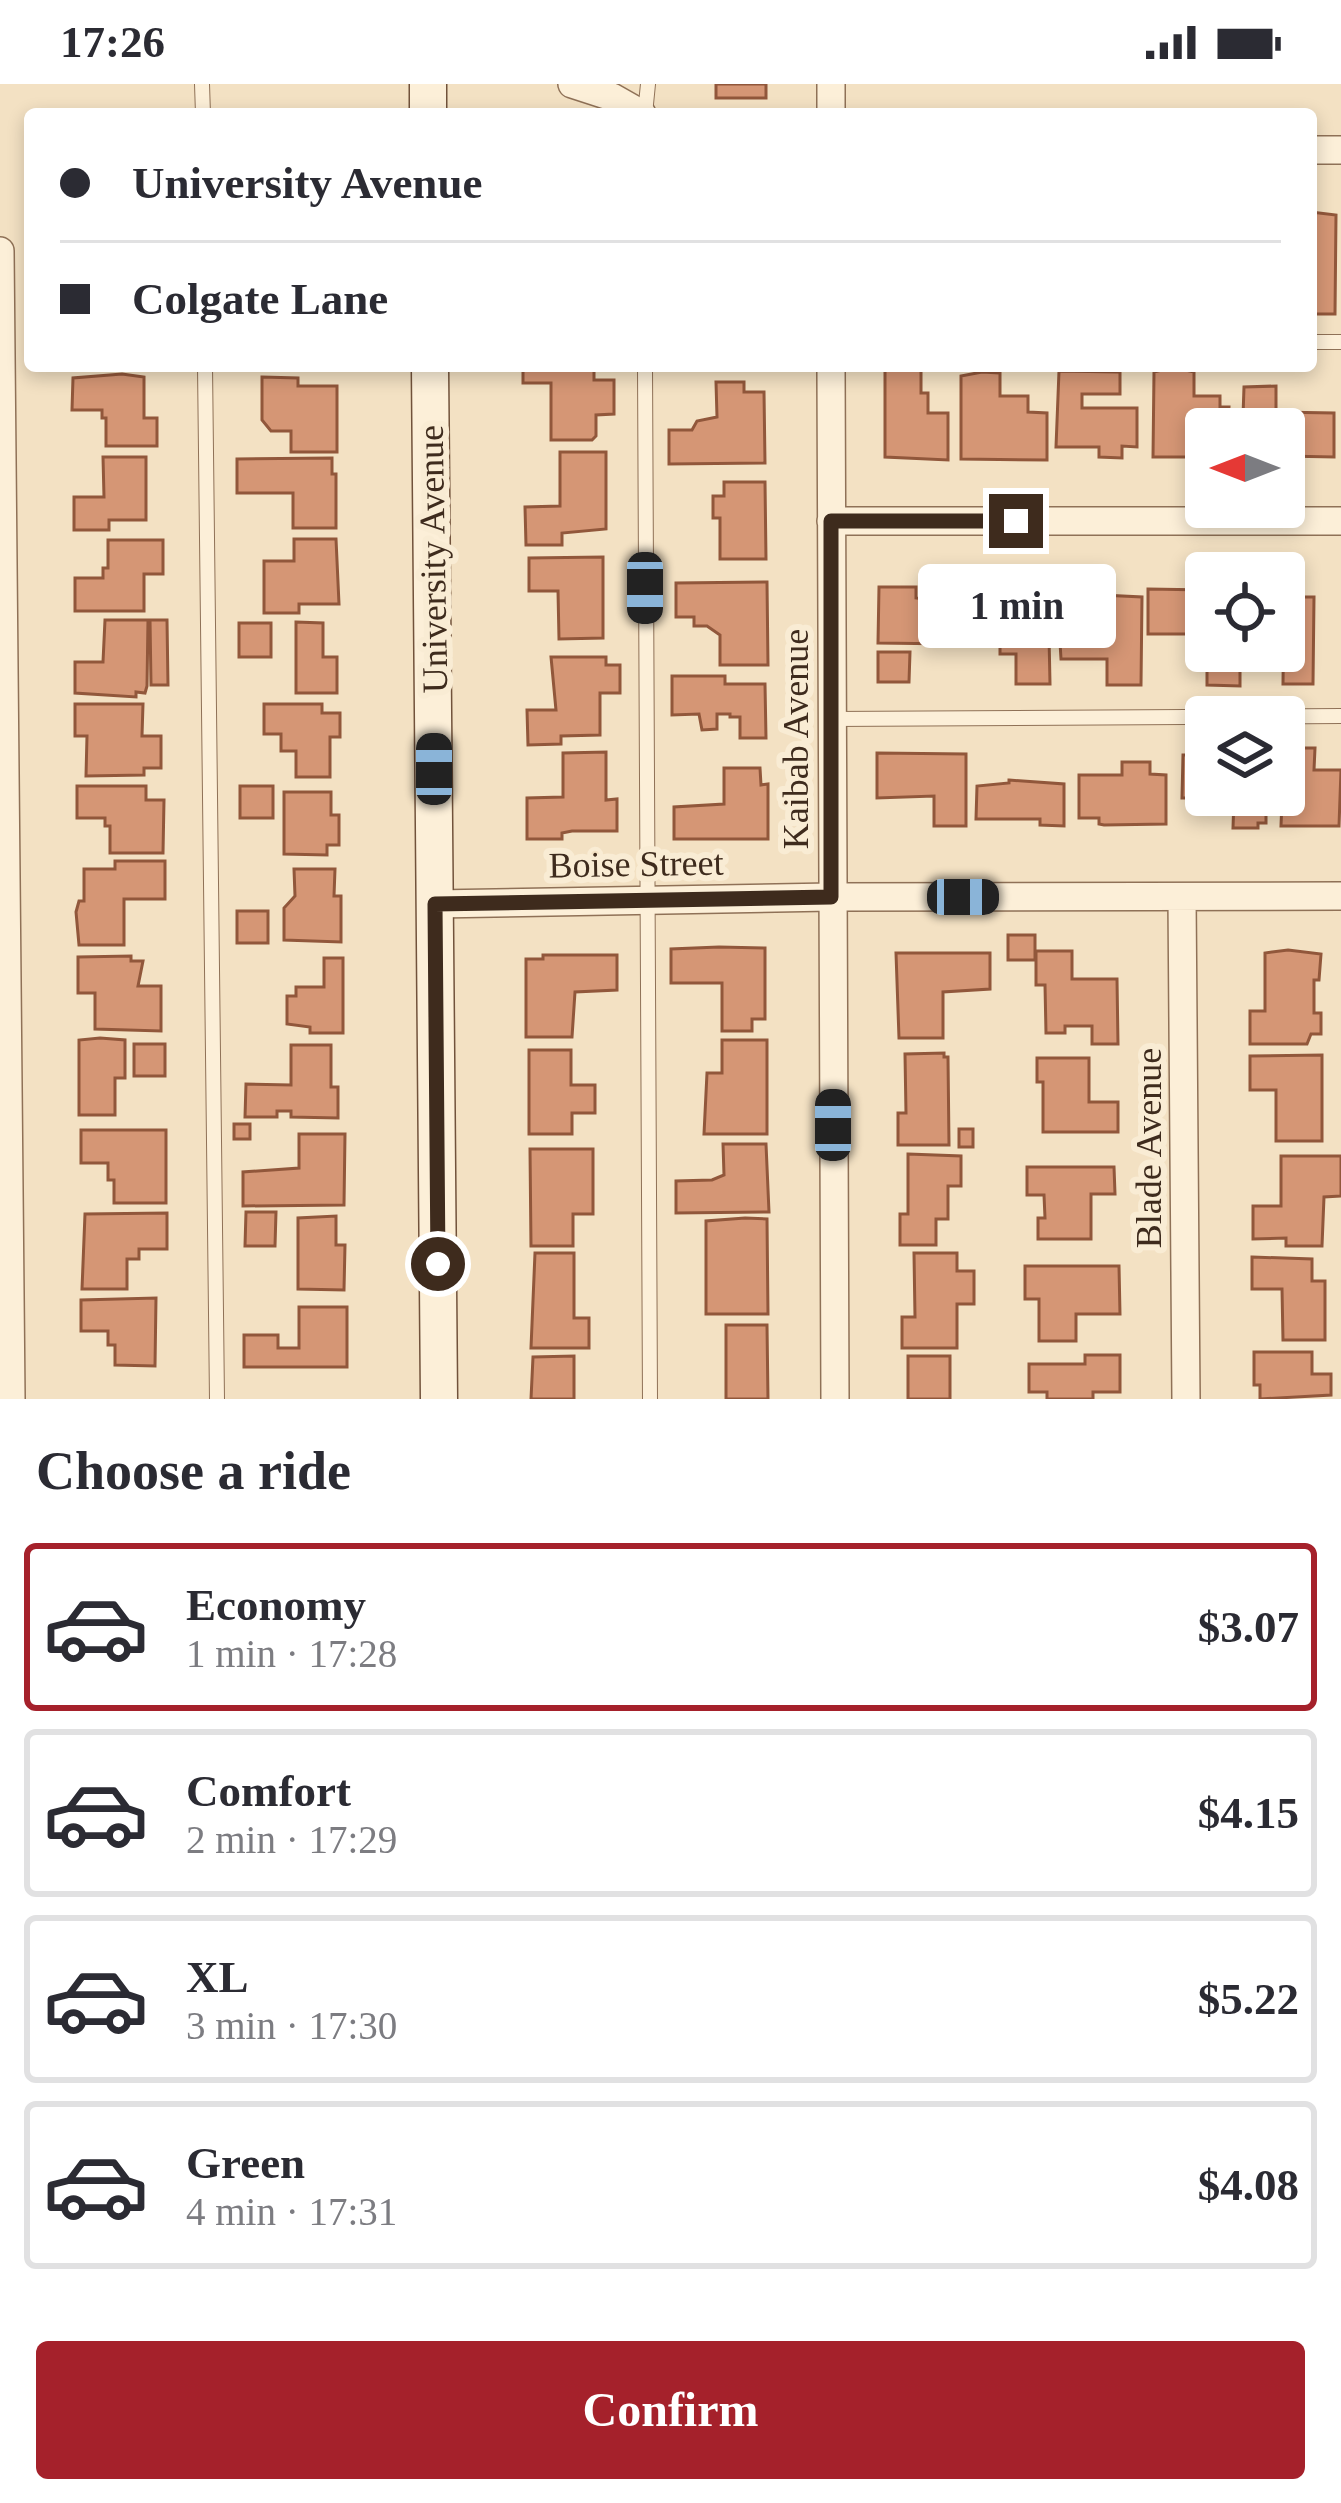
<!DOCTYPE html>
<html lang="en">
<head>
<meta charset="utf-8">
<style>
  body { margin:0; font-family:Georgia,serif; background:#f2f2f3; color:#2b2b33; height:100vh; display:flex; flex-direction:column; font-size:45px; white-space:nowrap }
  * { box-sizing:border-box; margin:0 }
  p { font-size:39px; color:#7c7c81 }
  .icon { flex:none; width:66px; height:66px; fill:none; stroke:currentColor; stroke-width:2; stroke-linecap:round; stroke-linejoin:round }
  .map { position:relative; height:1315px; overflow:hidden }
  .sheet { display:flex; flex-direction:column; background:#fff; flex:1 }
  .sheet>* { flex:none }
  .banner { position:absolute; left:24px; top:24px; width:1293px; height:264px; border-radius:12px; box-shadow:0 6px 18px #0003; display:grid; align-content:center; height:264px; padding:0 36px; background:#fff }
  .needle { width:78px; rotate:270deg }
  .controls { position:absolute; left:1185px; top:324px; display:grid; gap:24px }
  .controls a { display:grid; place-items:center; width:120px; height:120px; border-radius:12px; background:#fff; box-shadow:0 6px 18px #0003; font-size:60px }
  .end { position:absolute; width:54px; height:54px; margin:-27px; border:15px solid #3e2b1d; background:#fff; box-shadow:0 0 0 6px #fff }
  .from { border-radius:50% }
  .bubble { position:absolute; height:84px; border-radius:12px; background:#fff; box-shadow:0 6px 18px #0003; font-size:39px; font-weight:600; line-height:84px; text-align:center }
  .car { position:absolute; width:36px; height:72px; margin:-36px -18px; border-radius:15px; box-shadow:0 0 9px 3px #0007; background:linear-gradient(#222 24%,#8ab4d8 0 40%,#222 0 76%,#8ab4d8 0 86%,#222 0) }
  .banner b { display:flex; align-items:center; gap:42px; height:114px; font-size:45px }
  .banner b+b { border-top:3px solid #e1e1e2 }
  .banner i { width:30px; height:30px; background:#2b2b33 }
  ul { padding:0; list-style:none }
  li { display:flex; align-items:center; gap:36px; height:168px; margin:0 24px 18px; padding:0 12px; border:6px solid #e1e1e2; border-radius:12px }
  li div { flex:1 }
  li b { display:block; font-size:45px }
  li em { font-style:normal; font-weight:600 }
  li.on { border-color:#a5212b }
  li>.icon { width:108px; height:108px; stroke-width:1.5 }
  h2 { padding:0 36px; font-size:54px; line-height:144px }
  .button { display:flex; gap:24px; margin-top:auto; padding:24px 36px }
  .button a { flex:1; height:138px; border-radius:12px; background:#a5212b; color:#fff; font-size:48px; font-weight:600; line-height:138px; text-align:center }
  .status { display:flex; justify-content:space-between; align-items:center; height:84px; padding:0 60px; background:#fff; direction:ltr }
  .status svg { height:33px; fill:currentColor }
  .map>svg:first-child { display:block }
  .building { fill:#d59675; stroke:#91573b; stroke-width:3 }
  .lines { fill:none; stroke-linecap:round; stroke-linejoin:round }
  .lane-casing { stroke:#8f7157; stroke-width:16 }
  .street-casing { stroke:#8f7157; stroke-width:30 }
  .secondary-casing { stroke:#71523b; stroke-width:39 }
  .lane { stroke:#fcefd8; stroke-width:14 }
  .street { stroke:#fcefd8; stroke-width:27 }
  .secondary { stroke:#fcefd8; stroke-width:36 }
  .route { stroke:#3e2b1d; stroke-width:15 }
  .labels { text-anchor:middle; stroke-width:12; stroke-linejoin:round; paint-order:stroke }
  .street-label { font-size:36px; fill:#3e2b1d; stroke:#f9ecd4 }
</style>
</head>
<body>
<div class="status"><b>17:26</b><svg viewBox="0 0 49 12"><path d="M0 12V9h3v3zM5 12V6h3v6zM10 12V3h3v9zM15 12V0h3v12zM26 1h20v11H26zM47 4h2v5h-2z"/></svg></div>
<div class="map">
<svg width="1341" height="1315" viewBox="0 0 1341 1315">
  <rect width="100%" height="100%" fill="#f3e1c3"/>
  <!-- building -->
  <path class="building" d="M716 0H766V14H716Z
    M1311 128 1336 131 1335 230H1311Z
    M523 282H594V296H614V330L596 331V352L592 356H551V299H523Z
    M885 283H921V309H928V329H948V376L885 373Z
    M1173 283 1194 288V312H1220V323H1229L1228 345H1206V363H1195V373H1153L1154 288Z
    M1059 287 1120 288V310H1082V324H1137V363L1122 362V374L1099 373V363H1056Z
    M982 288 1000 289V312H1028V328L1047 329V376L961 375V292Z
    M122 290 144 293V334H157V362H106V334H102V326H72L73 294Z
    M262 293 298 294V302H337V368H291V347H271L262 336Z
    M716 298H744V308H764L765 379 669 380V346H692L697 337 717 333Z
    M1276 302V328L1334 329V373L1284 372V345H1250V333L1243 332 1244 303Z
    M560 368H606V445L562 449V461H526L525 423 560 422Z
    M103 373H146V436H109V446H74V413H104Z
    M332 374V390H336V444H293V409H237V375Z
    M724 398H765L766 475H720V434H713V412H724Z
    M294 455H336L339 520H299V529H264V477H294Z
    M108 456H163V490H144V527H75V494H103V484H108Z
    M603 473V554L559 555 558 507H529V474Z
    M767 498 768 581H720V551L707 542H694V533H676V499Z
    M879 503H916V514L925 515V511L938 507 954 510 953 560 878 559Z
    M963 503H1048L1050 600H1016V570H1000V542L963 541Z
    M1064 505H1102V511L1142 513 1141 601H1107V575H1061L1059 542H1064Z
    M1148 505 1206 506V567H1240V602L1207 601V570H1197V550H1148Z
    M1292 506H1303V513H1314L1313 600H1283L1284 509H1292Z
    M105 536H148L147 602 145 609 136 608V613L75 609V578H103Z
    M150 536H167L168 601H151Z
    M296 538 323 539V573H337V609H296Z
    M239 539H271V573H239Z
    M878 568H910L909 598H878Z
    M551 573H606V581H620V609H600V651L561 652V660L528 661 527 626H556Z
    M672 592H725V600H765L766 654H740V633H730V630H717V645L702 646 699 630 672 631Z
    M75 620H143L142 652H161V684H144V691L86 692 87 652H75Z
    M264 620H322V629H340V653H330V693H296V667H281V650H264Z
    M1284 664H1315L1314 686H1341L1339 742H1281Z
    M606 668V716L617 715V747H572L562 749V755H527V714L563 713V669Z
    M877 669 966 670V742H934V712L877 714Z
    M1183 671H1206V711H1266V739H1258V744H1233L1234 714H1182Z
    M1122 678H1150V690L1166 691V740L1104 741 1099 740V734H1079V691H1122Z
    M724 684H760L761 701 768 700V755H674V723L724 720Z
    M1009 696 1064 700V742L1040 741V735H976L977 702 1009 699Z
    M77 702H146V716H164L163 769H110V742H105V734H77Z
    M240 702H273V734H240Z
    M284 708H331V731H339V761H327V771L284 770Z
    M115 777H165V815H124V861H79L76 828 79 817H84V785H115Z
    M294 785H335L334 812H341V858L284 856V824L295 812Z
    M237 827H268V859H237Z
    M1008 851H1035V876H1008Z
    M719 863 765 864V935H752V947H722V899H671V865Z
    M1288 866 1321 870 1319 896H1314V929H1321V950H1311L1307 960H1250V927H1265V869Z
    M1036 867H1072V895H1117L1118 960H1092V942H1065V949H1046L1045 901H1036Z
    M896 869H990V905L943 908V954H899Z
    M543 871H617V906L575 908 572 953H526V875H543Z
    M131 872V877H143L138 902H161V947L95 945V909H78V873Z
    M324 874H343V949H310V943L287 940V912H296V903H324Z
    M100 954 125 956V994H115V1031H79V956Z
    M722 956H767V1050H704L707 989H722Z
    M134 960H165V992H134Z
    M291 961H331V1003H338V1034L291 1033V1027H277V1033H245L246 1000 291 1001Z
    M529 966H571V1001H595V1029H572V1050H529Z
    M944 969V973H948L949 1061H898V1029H906L905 970Z
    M1322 971V1057H1276V1006H1250V972Z
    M1037 974H1089V1018H1118V1048H1043V998H1037Z
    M234 1040H250V1055H234Z
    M959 1045H973V1063H959Z
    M81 1046H166V1119H114V1096H108V1079H81Z
    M299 1050H345L344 1121 243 1122V1088L299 1084Z
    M723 1060H766L769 1128 676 1129V1097L712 1096 724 1091Z
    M530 1065H593V1130H573V1162H531Z
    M908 1070 961 1072V1102H948V1135H936V1161H900V1130H908Z
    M1281 1072H1341V1112L1324 1113 1322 1162H1286V1154L1253 1155V1122H1281Z
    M1027 1083H1114L1115 1110H1091V1155H1038V1134H1045L1044 1111H1027Z
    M246 1128H276L275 1162H245Z
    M167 1129V1165H139V1175H127V1205H82L85 1130Z
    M336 1132V1161H345L344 1206 298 1205V1134Z
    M745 1134 767 1135 768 1230H706V1137Z
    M535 1169H574V1234H589V1264H531Z
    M914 1169H957V1187H974V1220H957V1264H902V1233H915Z
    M1252 1173 1312 1175V1197H1325V1256H1283L1282 1205H1252Z
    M1025 1182H1119L1120 1230H1076V1257H1039V1215H1025Z
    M156 1214 155 1282 115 1281V1261H108V1247H81V1216Z
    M299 1223H347V1283H244V1251H278V1264H299Z
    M726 1241H767L768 1315H726Z
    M1254 1268H1312V1290H1331V1311L1260 1315V1301H1254Z
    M1085 1271H1120V1308H1093V1315H1047V1308H1029V1280H1085Z
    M574 1272V1315H531L533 1273Z
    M908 1272H950V1315H908Z"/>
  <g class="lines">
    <defs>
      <path id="lane" d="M202 0 203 30
        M645 30 648 0
        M1311 258H1341
        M205 282 217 1315
        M645 282 650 1315
        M831 635 1341 632"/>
      <path id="street" d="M572 0 612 13 642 30
        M831 0V30
        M1311 66H1341
        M0 167 11 1315
        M831 282 835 1315
        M831 437H1341
        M1182 813 1186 1315
        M435 820 831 813 1341 812"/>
      <path id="secondary" d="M428 0V30
        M430 282 439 1315"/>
    </defs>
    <!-- lane casing -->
    <use href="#lane" class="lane-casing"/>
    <!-- street casing -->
    <use href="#street" class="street-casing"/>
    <!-- secondary casing -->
    <use href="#secondary" class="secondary-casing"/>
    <!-- lane -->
    <use href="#lane" class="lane"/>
    <!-- street -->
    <use href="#street" class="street"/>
    <!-- secondary -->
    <use href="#secondary" class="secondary"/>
  </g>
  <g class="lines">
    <!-- route -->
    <path class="route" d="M438 1180 435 820 831 813V437H1016"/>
  </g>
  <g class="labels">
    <!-- street labels -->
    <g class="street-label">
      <text transform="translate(432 475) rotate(-91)" y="13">University Avenue</text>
      <text transform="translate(795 655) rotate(-90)" y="13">Kaibab Avenue</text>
      <text transform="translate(636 779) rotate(-1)" y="13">Boise Street</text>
      <text transform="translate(1148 1064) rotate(-90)" y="13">Blade Avenue</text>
    </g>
  </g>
</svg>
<div class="controls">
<a><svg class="needle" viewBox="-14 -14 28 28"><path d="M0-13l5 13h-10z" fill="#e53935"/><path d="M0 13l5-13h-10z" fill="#7c7c81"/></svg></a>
<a><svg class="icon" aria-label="locate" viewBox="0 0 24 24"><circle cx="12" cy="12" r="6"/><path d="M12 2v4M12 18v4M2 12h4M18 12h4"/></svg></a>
<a><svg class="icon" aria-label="layers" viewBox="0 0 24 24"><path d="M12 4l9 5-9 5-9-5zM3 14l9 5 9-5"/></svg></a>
</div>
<i class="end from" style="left:438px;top:1180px"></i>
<i class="end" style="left:1016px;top:437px"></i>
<div class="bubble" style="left:918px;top:480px;width:198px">1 min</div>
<i class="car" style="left:645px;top:504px;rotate:180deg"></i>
<i class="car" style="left:434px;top:685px;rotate:0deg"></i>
<i class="car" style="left:963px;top:813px;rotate:90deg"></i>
<i class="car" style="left:833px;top:1041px;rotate:0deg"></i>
<div class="banner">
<b><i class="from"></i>University Avenue</b>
<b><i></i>Colgate Lane</b>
</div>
</div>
<section class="sheet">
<h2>Choose a ride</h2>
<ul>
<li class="on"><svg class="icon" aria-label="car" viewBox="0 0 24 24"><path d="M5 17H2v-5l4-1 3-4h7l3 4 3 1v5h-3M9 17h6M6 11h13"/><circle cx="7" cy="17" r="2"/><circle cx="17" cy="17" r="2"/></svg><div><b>Economy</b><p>1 min · 17:28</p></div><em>$3.07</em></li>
<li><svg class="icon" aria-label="car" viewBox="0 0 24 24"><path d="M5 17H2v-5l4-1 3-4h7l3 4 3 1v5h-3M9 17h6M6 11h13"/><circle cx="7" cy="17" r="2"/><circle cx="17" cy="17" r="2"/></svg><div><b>Comfort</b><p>2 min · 17:29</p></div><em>$4.15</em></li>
<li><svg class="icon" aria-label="car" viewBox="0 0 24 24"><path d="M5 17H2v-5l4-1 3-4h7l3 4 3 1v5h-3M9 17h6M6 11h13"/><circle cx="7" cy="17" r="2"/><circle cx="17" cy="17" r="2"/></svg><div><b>XL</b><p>3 min · 17:30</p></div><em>$5.22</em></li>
<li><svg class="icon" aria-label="car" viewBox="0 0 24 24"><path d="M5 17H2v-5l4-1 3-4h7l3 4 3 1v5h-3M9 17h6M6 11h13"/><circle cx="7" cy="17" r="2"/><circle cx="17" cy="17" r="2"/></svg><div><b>Green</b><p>4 min · 17:31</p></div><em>$4.08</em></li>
</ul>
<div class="button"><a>Confirm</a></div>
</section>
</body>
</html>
